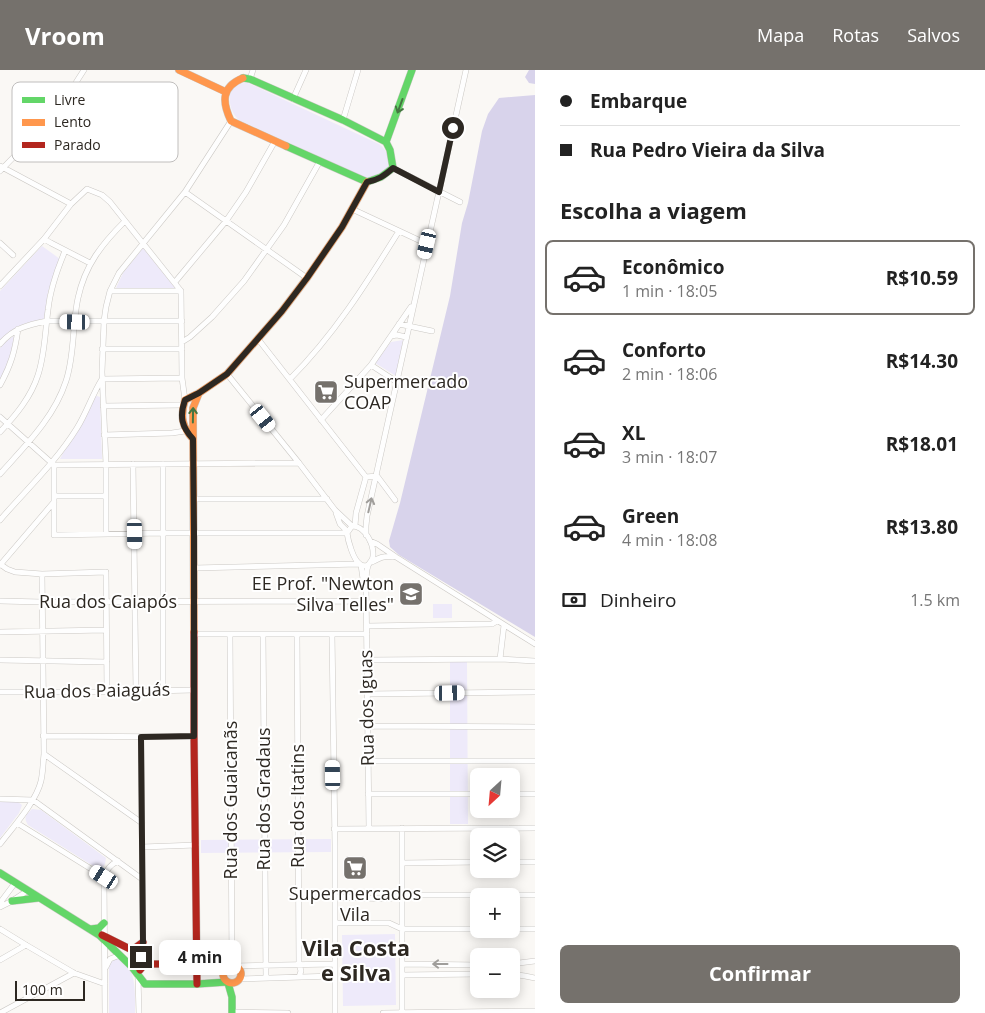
<!DOCTYPE html>
<html lang="pt">
<head>
<meta charset="utf-8">
<style>
  body { margin:0; font-family:"Open Sans",sans-serif; background:#f2f2f2; color:#222; height:100vh; display:flex; flex-direction:column; font-size:19px; white-space:nowrap }
  * { box-sizing:border-box; margin:0 }
  p { font-size:16px; color:#767676 }
  .icon { flex:none; width:28px; height:28px; fill:none; stroke:currentColor; stroke-width:2; stroke-linecap:round; stroke-linejoin:round }
  .map { position:relative; flex:1; overflow:hidden }
  .details { display:flex; flex-direction:column; background:#fff; width:450px }
  .details>* { flex:none }
  .guide { display:grid; align-content:center; height:110px; padding:0 25px; background:#fff }
  .needle { width:32px; rotate:206deg }
  .buttons { position:absolute; left:470px; top:698px; display:grid; gap:10px }
  .buttons a { display:grid; place-items:center; width:50px; height:50px; border-radius:8px; background:#fff; box-shadow:0 2px 12px #0003; font-size:25px }
  .scale { position:absolute; left:15px; bottom:12px; width:70px; box-sizing:border-box; padding-left:5px; border:2px solid #2d2822; border-top:0; font-size:14px; line-height:18px; white-space:nowrap; color:#2d2822; -webkit-text-stroke:4px #fff; paint-order:stroke }
  .end { position:absolute; width:22px; height:22px; margin:-11px; border:6px solid #2d2822; background:#fff; box-shadow:0 0 0 2px #fff }
  .from { border-radius:50% }
  .bubble { position:absolute; height:35px; border-radius:8px; background:#fff; box-shadow:0 2px 12px #0003; font-size:16px; font-weight:700; line-height:35px; text-align:center }
  .car { position:absolute; width:15px; height:30px; margin:-15px -8px; border-radius:6px; box-shadow:0 0 4px 1px #0007; background:linear-gradient(#fff 24%,#345 0 40%,#fff 0 76%,#345 0 86%,#fff 0) }
  .guide b { display:flex; align-items:center; gap:18px; height:48px; font-size:19px }
  .guide b+b { border-top:1px solid #e0e0e0 }
  .guide i { width:12px; height:12px; background:#222 }
  ul { padding:0; list-style:none }
  li { display:flex; align-items:center; gap:15px; height:75px; margin:0 10px 8px; padding:0 15px; border:2px solid transparent; border-radius:8px }
  li div { flex:1 }
  li b { display:block; font-size:19px }
  li em { font-style:normal; font-weight:700 }
  li.current { border-color:#75716c }
  li>.icon { width:45px; height:45px; stroke-width:1.5 }
  h2 { padding:0 25px; font-size:22px; line-height:60px }
  .pay { display:flex; align-items:center; gap:12px; height:55px; padding:0 25px; font-size:19px }
  .pay p { margin-inline-start:auto }
  .cta { display:flex; gap:10px; margin-top:auto; padding:10px 25px }
  .cta a { flex:1; height:58px; border-radius:8px; background:#75716c; color:#fff; font-size:20px; font-weight:700; line-height:58px; text-align:center }
  header { display:flex; align-items:center; gap:30px; box-sizing:border-box; height:70px; padding:0 25px; background:#75716c; color:#fff }
  header strong { font-size:24px }
  nav { display:flex; gap:28px; margin-inline-start:auto; font-size:18px }
  main { display:flex; flex:1; min-height:0 }
  .map>svg:first-child { display:block }
  .green { fill:#eeeafa }
  .forest { fill:#d8d3eb }
  .lines { fill:none; stroke-linecap:round; stroke-linejoin:round }
  .street-casing { stroke:#cbc8c4; stroke-width:6 }
  .fast-casing { stroke:#cbc8c4; stroke-width:8 }
  .slow-casing { stroke:#cbc8c4; stroke-width:8 }
  .jam-casing { stroke:#cbc8c4; stroke-width:8 }
  .street { stroke:#fefefe; stroke-width:5 }
  .fast { stroke:#63d668; stroke-width:7 }
  .slow { stroke:#ff974d; stroke-width:7 }
  .jam { stroke:#b3261e; stroke-width:7 }
  .oneway { stroke:#457642 }
  .oneway2 { stroke:#a09e9b }
  .route { stroke:#2d2822; stroke-width:6 }
  .labels { text-anchor:middle; stroke-width:4; stroke-linejoin:round; paint-order:stroke }
  .poi-label { font-size:18px; fill:#2d2822; stroke:#fff; text-anchor:start }
  .street-label { font-size:18px; fill:#2d2822; stroke:#fff }
  .district-label { font-size:22px; font-weight:bold; fill:#2d2822; stroke:#fff }
  .key { fill:#fff; stroke:#c0bebd; stroke-width:1 }
  .key-label { font-size:14px; fill:#2d2822 }
</style>
</head>
<body>
<header>
<strong>Vroom</strong>
<nav><a>Mapa</a><a>Rotas</a><a>Salvos</a></nav>
</header>
<main>
<div class="map">
<svg width="535" height="943" viewBox="0 0 535 943">
  <rect width="100%" height="100%" fill="#faf8f5"/>
  <!-- green -->
  <path class="green" d="M248 13 379 74C388 81 389 87 388 98L373 109 366 108 239 50C229 42 224 19 240 14 242 13 245 13 248 13Z
    M42 176 60 189 48 222 44 249C23 253 14 256 0 272V221Z
    M143 178 175 218H116L123 203Z
    M14 266 9 293 0 312V278L5 272Z
    M403 270 396 306 375 293 391 272Z
    M94 325 100 327 102 389H60Z
    M433 534H452V548H433Z
    M450 592H467L468 754H450Z
    M0 731 18 732 22 735 19 743 0 768Z
    M32 739 41 740 106 788 105 794 102 798 98 799 28 755C23 747 26 745 32 739Z
    M331 769V782L201 783V770Z
    M395 864 396 935 343 936 342 865Z
    M115 889C117 889 122 890 123 891 137 900 135 929 135 943H109V898L111 891Z"/>
  <!-- forest -->
  <path class="forest" d="M529 0H535V14L529 13 525 7Z
    M535 25V567L399 485 390 477 389 471 400 433 450 226 462 153 468 133 482 61 488 44 499 28Z"/>
  <g class="lines">
    <defs>
      <path id="street" d="M250 9 253 0
        M293 29 306 0
        M343 50 358 0
        M0 96 71 134
        M393 98 460 132
        M0 101 42 58 75 14 84 0
        M185 122 307 208
        M352 139 427 174
        M44 169 51 173 90 193
        M0 173 13 185
        M175 212 226 151 246 122 275 71
        M0 216 44 169 71 134 87 119 102 125 110 132 181 221 182 308 185 330
        M110 221H181
        M399 254 432 261
        M391 266 397 265 406 267
        M258 269 366 407 377 406
        M182 272 190 267 212 247 244 211 284 155 320 91
        M0 274C14 258 27 255 47 251H182
        M102 279H182
        M371 295 397 312
        M227 304 299 393 335 440 352 456
        M102 309 182 308
        M290 309C334 265 366 214 399 161
        M0 315C11 295 15 281 18 259
        M103 336 183 335
        M0 347 54 395 299 393
        M321 350 371 295 411 237
        M0 362C16 345 31 327 38 305 45 284 45 262 48 240 50 220 57 200 65 181
        M104 365 172 363 185 361
        M133 394 136 622
        M163 394V621
        M54 395V465L163 463H347
        M0 404C25 376 54 348 66 311 75 284 72 255 78 228 85 195 102 174 125 151
        M377 406 395 430
        M54 426H106
        M194 429H327
        M336 443 340 454 347 461
        M0 450C26 420 56 392 77 358 87 342 92 325 102 309
        M355 456 356 443 366 407
        M106 464V394L102 302 104 251 106 237 110 221 119 203 185 122 231 51
        M366 465V456L367 446 466 0
        M370 471 377 474 396 487 535 574
        M372 492C379 488 385 485 393 487
        M0 494 7 499 15 502 42 504 106 502 107 622
        M0 495 54 432
        M361 495 363 509 365 514
        M368 495C365 496 362 496 360 494 353 490 348 470 347 463L352 456C365 456 374 474 373 486 373 491 369 492 368 496 366 501 366 511 366 516L369 759
        M194 498 359 494
        M0 531 42 532 366 531
        M367 556 492 554 497 551
        M0 562 106 560
        M194 564H367
        M263 564 266 908
        M297 564 299 894 301 901 299 907
        M332 564 335 775V943
        M230 565 232 895
        M500 589 504 555
        M0 590 107 592
        M367 590 500 589 535 591
        M0 622H107L194 620
        M367 624 535 622
        M368 656 535 657
        M43 666 194 667
        M44 684 142 753
        M368 691H535
        M368 724H479
        M511 724H535
        M0 729 33 730 142 809
        M17 753 104 807
        M402 758V943
        M334 759 535 758
        M0 774C13 757 36 732 41 711 43 702 43 693 44 684L42 504
        M142 777 196 775
        M511 792H535
        M402 793 479 792
        M335 827 389 829 402 825H535
        M0 833 15 813
        M0 837 12 831 27 821
        M335 853H389L402 859H535
        M0 859 26 875 74 903 105 914
        M0 890 26 875
        M402 894 479 895
        M511 894 535 891
        M235 896 334 894
        M106 897 110 889 120 885
        M511 904 525 906 535 908
        M402 905 479 904
        M239 909 334 906
        M232 942 288 943
        M0 943 74 903
        M105 943 104 807C107 799 110 795 118 791
        M139 943 138 907 143 872 141 667
        M383 943 535 941"/>
      <path id="fast" d="M243 8 250 9 343 50 386 72 390 80 393 98 381 107 367 112 286 76
        M386 72 412 0
        M0 803 99 865 132 897 145 914H197L227 912
        M12 831 38 828
        M91 859 99 858 104 853
        M228 913 232 927V943"/>
      <path id="slow" d="M179 0 226 22
        M243 8C221 17 222 32 231 51L286 76
        M193 369C182 357 180 346 185 330L199 323 227 304 282 241 307 208 342 157 367 112
        M194 562 193 338 199 323
        M223 904a9 9 0 1 1 18 0a9 9 0 1 1-18 0Z"/>
      <path id="jam" d="M194 562V667L197 914
        M102 865 132 880 150 894
        M132 880 143 872
        M140 900 144 895 150 894H197L228 896"/>
    </defs>
    <!-- street casing -->
    <use href="#street" class="street-casing"/>
    <!-- fast casing -->
    <use href="#fast" class="fast-casing"/>
    <!-- slow casing -->
    <use href="#slow" class="slow-casing"/>
    <!-- jam casing -->
    <use href="#jam" class="jam-casing"/>
    <!-- street -->
    <use href="#street" class="street"/>
    <!-- fast -->
    <use href="#fast" class="fast"/>
    <!-- slow -->
    <use href="#slow" class="slow"/>
    <!-- jam -->
    <use href="#jam" class="jam"/>
  </g>
  <!-- one-way arrows -->
  <defs><path id="oneway-shaft" d="M-6 0H5M1.5-3L5.5 0L1.5 3" fill="none" stroke-width="1.6" stroke-linecap="round" stroke-linejoin="round" transform="scale(1.25)"/></defs>
  <g class="oneway">
    <use href="#oneway-shaft" transform="translate(400 36) rotate(110)"/>
    <use href="#oneway-shaft" transform="translate(193 345) rotate(-89)"/>
  </g>
  <g class="oneway2">
    <use href="#oneway-shaft" transform="translate(370 435) rotate(-77)"/>
    <use href="#oneway-shaft" transform="translate(440 894) rotate(-180)"/>
  </g>
  <g class="lines">
    <!-- route -->
    <path class="route" d="M141 887 143 872 141 667 194 666V464L193 369C182 357 179 347 185 330L199 323 227 304 282 241 307 208 342 157 367 112C378 110 384 106 393 98L439 122 453 58"/>
  </g>
  <!-- icons -->
  <defs>
    <symbol id="supermarket-square" viewBox="-11 -11 22 22"><rect x="-9" y="-9" width="18" height="18" rx="4" fill="#75716c" stroke="#fff"/><path d="M-6-5.5h2.5l.6 2H6L4.5 2H-2.5L-4.4-4H-6ZM-1.5 3.2a1.3 1.3 0 1 0 .1 0ZM3 3.2a1.3 1.3 0 1 0 .1 0Z" fill="#fff"/></symbol>
    <symbol id="school-square" viewBox="-11 -11 22 22"><rect x="-9" y="-9" width="18" height="18" rx="4" fill="#75716c" stroke="#fff"/><path d="M0-5L7-2L0 1L-7-2ZM-4 1L0 2.5L4 1V4Q0 6-4 4Z" fill="#fff"/></symbol>
  </defs>
  <g fill-rule="evenodd">
    <use href="#supermarket-square" x="312" y="308" width="28" height="28"/>
    <use href="#school-square" x="397" y="510" width="28" height="28"/>
    <use href="#supermarket-square" x="341" y="784" width="28" height="28"/>
  </g>
  <g class="labels">
    <!-- poi labels -->
    <g class="poi-label">
      <text x="344" y="318">Supermercado<tspan x="344" dy="21">COAP</tspan></text>
      <text x="394" y="520" text-anchor="end">EE Prof. "Newton<tspan x="394" dy="21">Silva Telles"</tspan></text>
      <text x="355" y="830" text-anchor="middle">Supermercados<tspan x="355" dy="21">Vila</tspan></text>
    </g>
    <!-- street labels -->
    <g class="street-label">
      <text x="108" y="538">Rua dos Caiapós</text>
      <text transform="translate(97 621) rotate(-1)" y="6">Rua dos Paiaguás</text>
      <text transform="translate(367 638) rotate(-91)" y="6">Rua dos Iguas</text>
      <text transform="translate(264 729) rotate(-90)" y="6">Rua dos Gradaus</text>
      <text transform="translate(231 730) rotate(-90)" y="6">Rua dos Guaicanãs</text>
      <text transform="translate(298 736) rotate(-90)" y="6">Rua dos Itatins</text>
    </g>
    <!-- district labels -->
    <g class="district-label">
      <text x="356" y="886">Vila Costa<tspan x="356" dy="25">e Silva</tspan></text>
    </g>
  </g>
  <!-- legend -->
  <rect x="12" y="12" width="166" height="80" rx="8" class="key"/>
  <rect x="22" y="27" width="23" height="6" fill="#63d668"/>
  <rect x="22" y="49" width="23" height="7" fill="#ff974d"/>
  <rect x="22" y="72" width="23" height="6" fill="#b3261e"/>
  <g class="key-label">
    <text x="54" y="35">Livre</text>
    <text x="54" y="57">Lento</text>
    <text x="54" y="80">Parado</text>
  </g>
</svg>
<div class="buttons">
<a><svg class="needle" viewBox="-14 -14 28 28"><path d="M0-13l5 13h-10z" fill="#e53935"/><path d="M0 13l5-13h-10z" fill="#767676"/></svg></a>
<a><svg class="icon" aria-label="layers" viewBox="0 0 24 24"><path d="M12 4l9 5-9 5-9-5zM3 14l9 5 9-5"/></svg></a>
<a>+</a>
<a>−</a>
</div>
<div class="scale">100 m</div>
<i class="end from" style="left:453px;top:58px"></i>
<i class="end" style="left:141px;top:887px"></i>
<div class="bubble" style="left:159px;top:870px;width:82px">4 min</div>
<i class="car" style="left:427px;top:174px;rotate:193deg"></i>
<i class="car" style="left:75px;top:252px;rotate:271deg"></i>
<i class="car" style="left:263px;top:348px;rotate:141deg"></i>
<i class="car" style="left:135px;top:464px;rotate:179deg"></i>
<i class="car" style="left:450px;top:623px;rotate:89deg"></i>
<i class="car" style="left:333px;top:705px;rotate:359deg"></i>
<i class="car" style="left:104px;top:807px;rotate:302deg"></i>
</div>
<section class="details">
<div class="guide">
<b><i class="from"></i>Embarque</b>
<b><i></i>Rua Pedro Vieira da Silva</b>
</div>
<h2>Escolha a viagem</h2>
<ul>
<li class="current"><svg class="icon" aria-label="car" viewBox="0 0 24 24"><path d="M5 17H2v-5l4-1 3-4h7l3 4 3 1v5h-3M9 17h6M6 11h13"/><circle cx="7" cy="17" r="2"/><circle cx="17" cy="17" r="2"/></svg><div><b>Econômico</b><p>1 min · 18:05</p></div><em>R$10.59</em></li>
<li><svg class="icon" aria-label="car" viewBox="0 0 24 24"><path d="M5 17H2v-5l4-1 3-4h7l3 4 3 1v5h-3M9 17h6M6 11h13"/><circle cx="7" cy="17" r="2"/><circle cx="17" cy="17" r="2"/></svg><div><b>Conforto</b><p>2 min · 18:06</p></div><em>R$14.30</em></li>
<li><svg class="icon" aria-label="car" viewBox="0 0 24 24"><path d="M5 17H2v-5l4-1 3-4h7l3 4 3 1v5h-3M9 17h6M6 11h13"/><circle cx="7" cy="17" r="2"/><circle cx="17" cy="17" r="2"/></svg><div><b>XL</b><p>3 min · 18:07</p></div><em>R$18.01</em></li>
<li><svg class="icon" aria-label="car" viewBox="0 0 24 24"><path d="M5 17H2v-5l4-1 3-4h7l3 4 3 1v5h-3M9 17h6M6 11h13"/><circle cx="7" cy="17" r="2"/><circle cx="17" cy="17" r="2"/></svg><div><b>Green</b><p>4 min · 18:08</p></div><em>R$13.80</em></li>
</ul>
<div class="pay"><svg class="icon" aria-label="cash" viewBox="0 0 24 24"><path d="M3 7h18v10H3z"/><circle cx="12" cy="12" r="2"/></svg>Dinheiro<p>1.5 km</p></div>
<div class="cta"><a>Confirmar</a></div>
</section>
</main>
</body>
</html>
